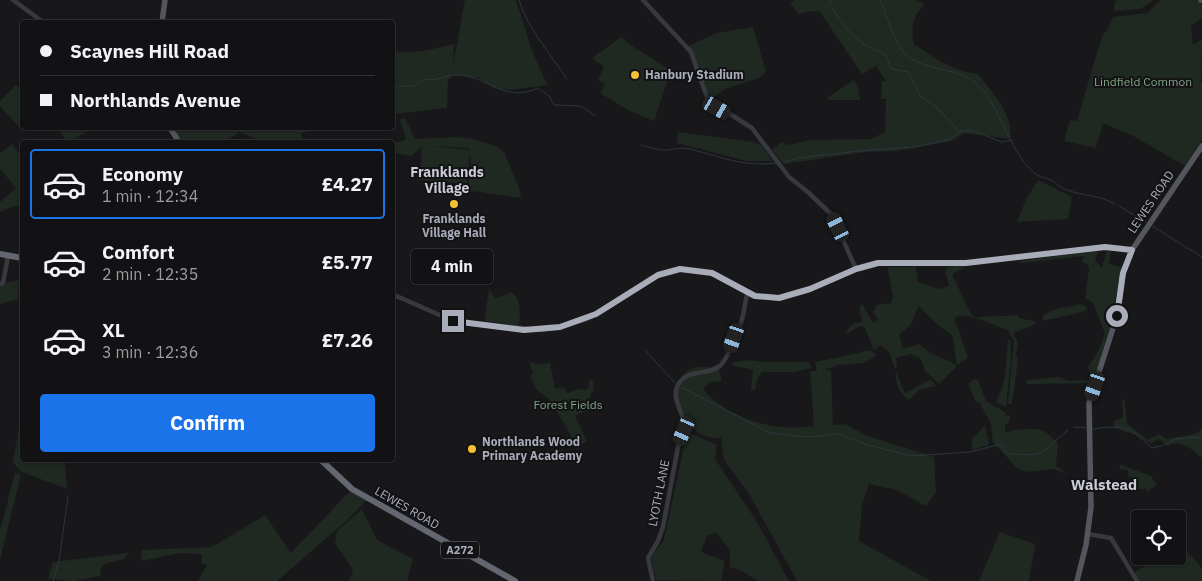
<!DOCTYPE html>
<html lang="en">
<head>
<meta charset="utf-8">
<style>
  body { margin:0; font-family:"IBM Plex Sans",sans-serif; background:#1b1b1d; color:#f1f3f6; height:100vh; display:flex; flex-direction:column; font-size:19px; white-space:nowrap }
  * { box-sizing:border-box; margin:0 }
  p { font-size:16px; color:#9c9ea0 }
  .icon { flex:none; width:28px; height:28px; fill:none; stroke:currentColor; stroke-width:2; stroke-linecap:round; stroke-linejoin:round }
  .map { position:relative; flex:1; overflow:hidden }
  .details { position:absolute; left:20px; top:140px; width:375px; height:322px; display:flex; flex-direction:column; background:#121214; border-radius:5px; box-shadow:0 1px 4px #0004,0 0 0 1px #313234 }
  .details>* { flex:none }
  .top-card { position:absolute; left:20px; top:20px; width:375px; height:110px; border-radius:5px; box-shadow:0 1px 4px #0004,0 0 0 1px #313234; display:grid; align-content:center; height:110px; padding:0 20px; background:#121214 }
  .tools { position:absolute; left:1131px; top:510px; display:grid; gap:10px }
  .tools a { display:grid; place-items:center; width:55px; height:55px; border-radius:5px; background:#121214; box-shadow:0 1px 4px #0004,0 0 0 1px #313234; font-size:25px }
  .end { position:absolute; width:22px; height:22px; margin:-11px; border:6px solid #a9adba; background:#111; box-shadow:0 0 0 2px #111 }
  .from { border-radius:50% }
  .bubble { position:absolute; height:35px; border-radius:5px; background:#121214; box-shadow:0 1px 4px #0004,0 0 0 1px #313234; font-size:16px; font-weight:700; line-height:35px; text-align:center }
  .car { position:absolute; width:15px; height:30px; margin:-15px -8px; border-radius:6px; box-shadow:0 0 4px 1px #0007; background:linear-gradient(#222 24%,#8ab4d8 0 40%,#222 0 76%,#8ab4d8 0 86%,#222 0) }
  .top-card b { display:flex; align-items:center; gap:18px; height:48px; font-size:19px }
  .top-card b+b { border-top:1px solid #313234 }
  .top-card i { width:12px; height:12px; background:#f1f3f6 }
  ul { padding:9px 0 0; list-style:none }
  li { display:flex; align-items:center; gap:15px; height:70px; margin:0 10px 8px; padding:0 10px; border:2px solid transparent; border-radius:5px }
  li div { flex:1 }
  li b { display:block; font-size:19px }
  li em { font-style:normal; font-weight:700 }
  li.on { border-color:#1a73e8 }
  li>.icon { width:45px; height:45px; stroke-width:1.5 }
  .action { display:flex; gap:10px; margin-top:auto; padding:10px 20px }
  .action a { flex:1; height:58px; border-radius:5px; background:#1a73e8; color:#fff; font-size:20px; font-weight:700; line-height:58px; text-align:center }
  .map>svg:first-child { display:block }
  .green { fill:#1f2821 }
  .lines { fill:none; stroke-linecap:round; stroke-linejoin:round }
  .stream { stroke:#2d363e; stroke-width:1 }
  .minor { stroke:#38393f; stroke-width:4.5 }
  .major { stroke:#54565e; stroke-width:5.5 }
  .highway { stroke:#646770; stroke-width:6 }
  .route { stroke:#a9adba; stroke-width:6 }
  .poi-dot { fill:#f7c033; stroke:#131215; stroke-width:2 }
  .labels { text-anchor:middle; stroke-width:4; stroke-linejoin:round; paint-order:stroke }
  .shield { fill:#131215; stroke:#7c7e88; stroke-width:1 }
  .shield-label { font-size:11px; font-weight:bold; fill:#a9adba }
  .poi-label { font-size:12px; font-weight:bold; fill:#a9adba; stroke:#131215; text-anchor:start }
  .park-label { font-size:12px; fill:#80a585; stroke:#131215 }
  .street-label { font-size:12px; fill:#a9adba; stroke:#131215 }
  .neighbourhood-label { font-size:14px; font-weight:bold; fill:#cbcdd6; stroke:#131215 }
  .quarter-label { font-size:15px; font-weight:bold; fill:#cbcdd6; stroke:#131215 }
</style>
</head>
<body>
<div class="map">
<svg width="1202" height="581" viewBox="0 0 1202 581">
  <rect width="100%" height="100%" fill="#18181a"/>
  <!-- green -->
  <path class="green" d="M465 0H516L533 53 547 85 510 90 494 88 479 78 451 75V79H448L447 108 393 114V40L396 41 394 51C419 54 431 49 454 44L453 65Z
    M795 0H916L925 4C913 16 910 28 914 44 934 58 953 71 978 74 991 90 1015 117 1010 139L965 133 951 141 897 151 865 152 784 164 772 150 781 142 788 145 810 140 871 139 885 132 886 99H881L882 81H886L876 66 862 74 820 12 812 11 798 14 790 3Z
    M1116 0H1154L1140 9 1113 11Z
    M1161 0H1195L1202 2V18L1191 26 1193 45 1202 39 1201 80 1197 76 1202 83V140L1185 166 1135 137 1103 123 1096 148 1064 141 1070 120 1077 121 1102 36 1108 29 1113 17 1147 13Z
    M753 27 766 72 761 77 725 89 714 97H709L688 46 717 33Z
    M621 37 635 48 671 70 654 121 628 110 600 93 605 84 598 80 604 67 592 58Z
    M854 80 859 90 860 100H828V97Z
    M16 85 22 90V127L16 124 0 106V101Z
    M405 118 415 139 456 137 474 139 498 147 504 152 516 181 521 194 520 198 473 191 469 193 466 191 472 171 469 148 431 146 470 150 467 184 420 180 422 146 411 156 396 153 393 143 406 140 400 119Z
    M57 128H94L68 142Z
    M170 128H314L300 131 304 142H262L240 132 224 142H173L178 140Z
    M678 132 753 142 762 146 773 161H746L677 143Z
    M12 144 22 157V205L11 207 0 212V202L16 188 0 169V153Z
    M1038 180 1072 197 1068 219 1017 222 1026 199Z
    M1099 250 1095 260 1102 268 1107 251H1111L1109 264 1122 267 1110 332 1093 383 1027 384V380L1059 377 1068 381 1092 380 1088 367 1099 350 1105 334 1093 303 1085 298 1089 269 1087 264 1082 262 1084 256 1021 263 1020 261Z
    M964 265V268L952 274 970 312 975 318C990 315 1002 317 1017 315L1019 318 1034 321 1036 324 1013 333 1018 342 1016 354 1018 360 1012 404H1008L1014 341 1008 330C992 325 973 314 957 316L954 320C961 333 963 345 968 358L957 365 952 335 935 323 919 306 910 326 899 334 903 349 919 344C933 358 944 356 957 366L939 384 925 371 921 359 911 354 896 358 897 367 895 370 889 351 880 345 874 350 864 326 858 327 849 333 845 332 854 323 862 322 859 307 863 305 873 323 878 320 873 312 877 305 891 303 893 296 887 267H916L918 282 939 289 949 286 945 271 947 267Z
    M19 280 18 299 0 304V284Z
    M489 289 495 298 512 292C522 301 520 313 519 325L484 321Z
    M1082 304 1087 307 1086 311 1043 321V315L1056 309Z
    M1010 339 1011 359 1006 407 995 402C1008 383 1005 363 1008 341Z
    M870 350 877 355 864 363 837 365 824 370H831L833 425 845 424 867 436 934 457 936 492 926 506 897 490 869 484 862 505 859 541 931 581H797L749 494 724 460 721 436 718 439C687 434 682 415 674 389 683 368 696 363 719 369L722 381 711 382 703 388C715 409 759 426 782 427 793 428 803 427 814 426L810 371H817L815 362C834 358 851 355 870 350Z
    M750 360 763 362H809L812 368 793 372H762L757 379 755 390H751L753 370 731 365 735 362Z
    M529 362 538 364 550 363 555 389 564 387 567 393 579 389 586 390 589 386V379L593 381 594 390C588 395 589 401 591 408L575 416 587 441 577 447 552 402 536 389 530 376 533 373Z
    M896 372 905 393 931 379 936 386 919 390 909 400C899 393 895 384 896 372Z
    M974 379 978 380 986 401 1006 413 1005 416 1011 415 1009 422 1005 425V433C1012 429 1033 428 1042 430 1047 432 1053 439 1058 443L1056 466 1066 473 1052 469 1028 472 1018 469 993 442 991 424 979 402H976L968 384Z
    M1122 398 1125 402 1127 424 1148 440 1159 434 1166 439 1195 434 1202 429V458C1190 449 1182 438 1167 446L1159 439 1151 443 1133 434 1114 428V421L1123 417Z
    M22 407V460H65L67 489 22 472 13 463Z
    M985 425 989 445 972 450V439Z
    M687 432 717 445 715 459 757 522 789 581H758L740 570 730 567V551L717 533 707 536 701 552 725 561 721 581 656 580 651 558 664 540Z
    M1119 464 1151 476 1157 485 1150 489 1148 494 1146 489H1139L1137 483 1128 475V470L1120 469Z
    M15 473 21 475 0 560V530Z
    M352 489 369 498 343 524 277 581H198L207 565 201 563 202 554 180 553 142 561 141 550 212 547 265 515 291 553Z
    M362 509 377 540 413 559 407 581H349L353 570 335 543 337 531Z
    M1000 532 1035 544 1029 581H979Z
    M1181 545 1202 568V581H1137L1133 573 1162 556H1178V547Z
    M129 553 124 559 104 564 100 570 101 576 73 581 48 579 53 562Z"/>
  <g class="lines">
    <!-- stream -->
    <path class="stream" d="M519 0C528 30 550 53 567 79
      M880 0C885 12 896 44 903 52 923 73 959 65 979 86 1003 111 1011 157 1037 175 1042 178 1047 178 1051 180 1057 183 1060 188 1067 190 1083 196 1100 195 1115 204
      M830 4 831 0
      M832 7C840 21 852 37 867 46 873 50 879 50 885 55 889 59 888 65 892 69L908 72 921 97 936 107 959 131
      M392 86C404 85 415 90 424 79 437 82 447 74 461 75 489 78 506 103 538 88L549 96 554 105 581 106 595 116
      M288 128 302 132 315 128
      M641 145C649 147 660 151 668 150 675 149 682 147 690 149 723 157 741 167 776 163
      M783 162 798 158 868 150 915 147 951 139 960 131H973L1002 142 1012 140
      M1119 206 1147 223
      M1152 226 1202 257
      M645 350 675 383
      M681 387 770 433 808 437 838 434 868 445 911 456 970 452 1001 444 1006 453C1048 458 1039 453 1068 430
      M1074 427 1086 428
      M1093 429C1125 425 1127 425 1152 448L1161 446
      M1164 445 1175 439 1202 437
      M53 581 59 561 68 496"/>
    <!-- minor -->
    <path class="minor" d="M13 0 43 22
      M643 0 691 52 708 100 752 128 789 177 809 193 832 215 856 269
      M0 284 3 283 8 256
      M392 294 453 321 541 330 560 327 587 319 610 306 658 275 680 269 713 273 755 296 779 298 810 289 856 269 878 263H966L1105 247 1132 250
      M1088 534 1111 538 1137 581
      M653 581 648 558 658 541 663 527 679 442C681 436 684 431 684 424 683 411 670 397 679 383 690 368 709 376 721 365 727 359 740 328 742 319 745 310 744 302 748 293"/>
    <!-- major -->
    <path class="major" d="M1201 0H1202
      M162 22 165 0
      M170 128 179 142
      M1077 581 1086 545 1091 507 1089 403 1117 316 1123 273 1132 250 1202 146"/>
    <!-- highway -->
    <path class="highway" d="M0 254 22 258
      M321 460 352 489 515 581"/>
  </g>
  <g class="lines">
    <!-- route -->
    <path class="route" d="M453 321 524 330 560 327 596 314 658 275 680 269 712 273 755 296 779 298 810 289 856 269 878 263H966L1105 247 1132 250 1123 273 1117 316"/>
  </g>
  <!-- markers -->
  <g class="poi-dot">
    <circle cx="635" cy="75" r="5"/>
    <circle cx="454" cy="204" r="5"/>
    <circle cx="472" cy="449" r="5"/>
  </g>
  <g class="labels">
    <!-- shield labels -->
    <rect class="shield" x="441" y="541.5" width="38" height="17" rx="4"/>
    <g class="shield-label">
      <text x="460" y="554">A272</text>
    </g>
    <!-- poi labels -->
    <g class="poi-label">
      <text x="645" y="79">Hanbury Stadium</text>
      <text x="454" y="223" text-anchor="middle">Franklands<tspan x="454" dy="14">Village Hall</tspan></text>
      <text x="482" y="446">Northlands Wood<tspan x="482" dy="14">Primary Academy</tspan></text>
    </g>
    <!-- park labels -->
    <g class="park-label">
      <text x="1143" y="86">Lindfield Common</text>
      <text x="568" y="409">Forest Fields</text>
    </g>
    <!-- street labels -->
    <g class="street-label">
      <text transform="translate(1151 202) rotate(-56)" y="4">LEWES ROAD</text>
      <text transform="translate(659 493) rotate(-79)" y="4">LYOTH LANE</text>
      <text transform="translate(407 508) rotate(30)" y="4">LEWES ROAD</text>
    </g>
    <!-- neighbourhood labels -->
    <g class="neighbourhood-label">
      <text x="447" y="177">Franklands<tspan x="447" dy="16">Village</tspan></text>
    </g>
    <!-- quarter labels -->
    <g class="quarter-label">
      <text x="1104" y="490">Walstead</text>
    </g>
  </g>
</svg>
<div class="tools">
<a><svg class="icon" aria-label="locate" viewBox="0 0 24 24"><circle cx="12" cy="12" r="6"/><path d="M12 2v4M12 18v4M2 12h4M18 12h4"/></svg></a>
</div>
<i class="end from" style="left:1117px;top:316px"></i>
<i class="end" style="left:453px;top:321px"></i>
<div class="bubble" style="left:411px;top:249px;width:82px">4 min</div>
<i class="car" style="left:717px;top:108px;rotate:120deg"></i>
<i class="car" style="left:838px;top:227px;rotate:334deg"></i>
<i class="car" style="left:734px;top:338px;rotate:199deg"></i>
<i class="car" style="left:1095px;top:386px;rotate:199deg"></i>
<i class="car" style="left:684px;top:431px;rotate:204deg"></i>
<div class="top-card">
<b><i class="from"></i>Scaynes Hill Road</b>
<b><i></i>Northlands Avenue</b>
</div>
<section class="details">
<ul>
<li class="on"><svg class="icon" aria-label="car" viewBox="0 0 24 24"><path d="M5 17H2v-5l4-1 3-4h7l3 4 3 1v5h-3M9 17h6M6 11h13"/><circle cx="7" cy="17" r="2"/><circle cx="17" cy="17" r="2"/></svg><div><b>Economy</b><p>1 min · 12:34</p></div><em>£4.27</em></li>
<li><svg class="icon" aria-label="car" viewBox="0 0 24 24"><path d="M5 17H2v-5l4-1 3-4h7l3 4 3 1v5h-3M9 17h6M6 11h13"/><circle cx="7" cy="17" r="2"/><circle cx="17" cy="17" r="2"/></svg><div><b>Comfort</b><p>2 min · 12:35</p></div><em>£5.77</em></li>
<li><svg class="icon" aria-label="car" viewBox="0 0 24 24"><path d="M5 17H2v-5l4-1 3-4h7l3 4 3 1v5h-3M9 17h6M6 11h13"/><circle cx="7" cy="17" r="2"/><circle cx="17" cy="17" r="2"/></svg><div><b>XL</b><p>3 min · 12:36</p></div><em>£7.26</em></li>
</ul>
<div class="action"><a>Confirm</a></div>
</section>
</div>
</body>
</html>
